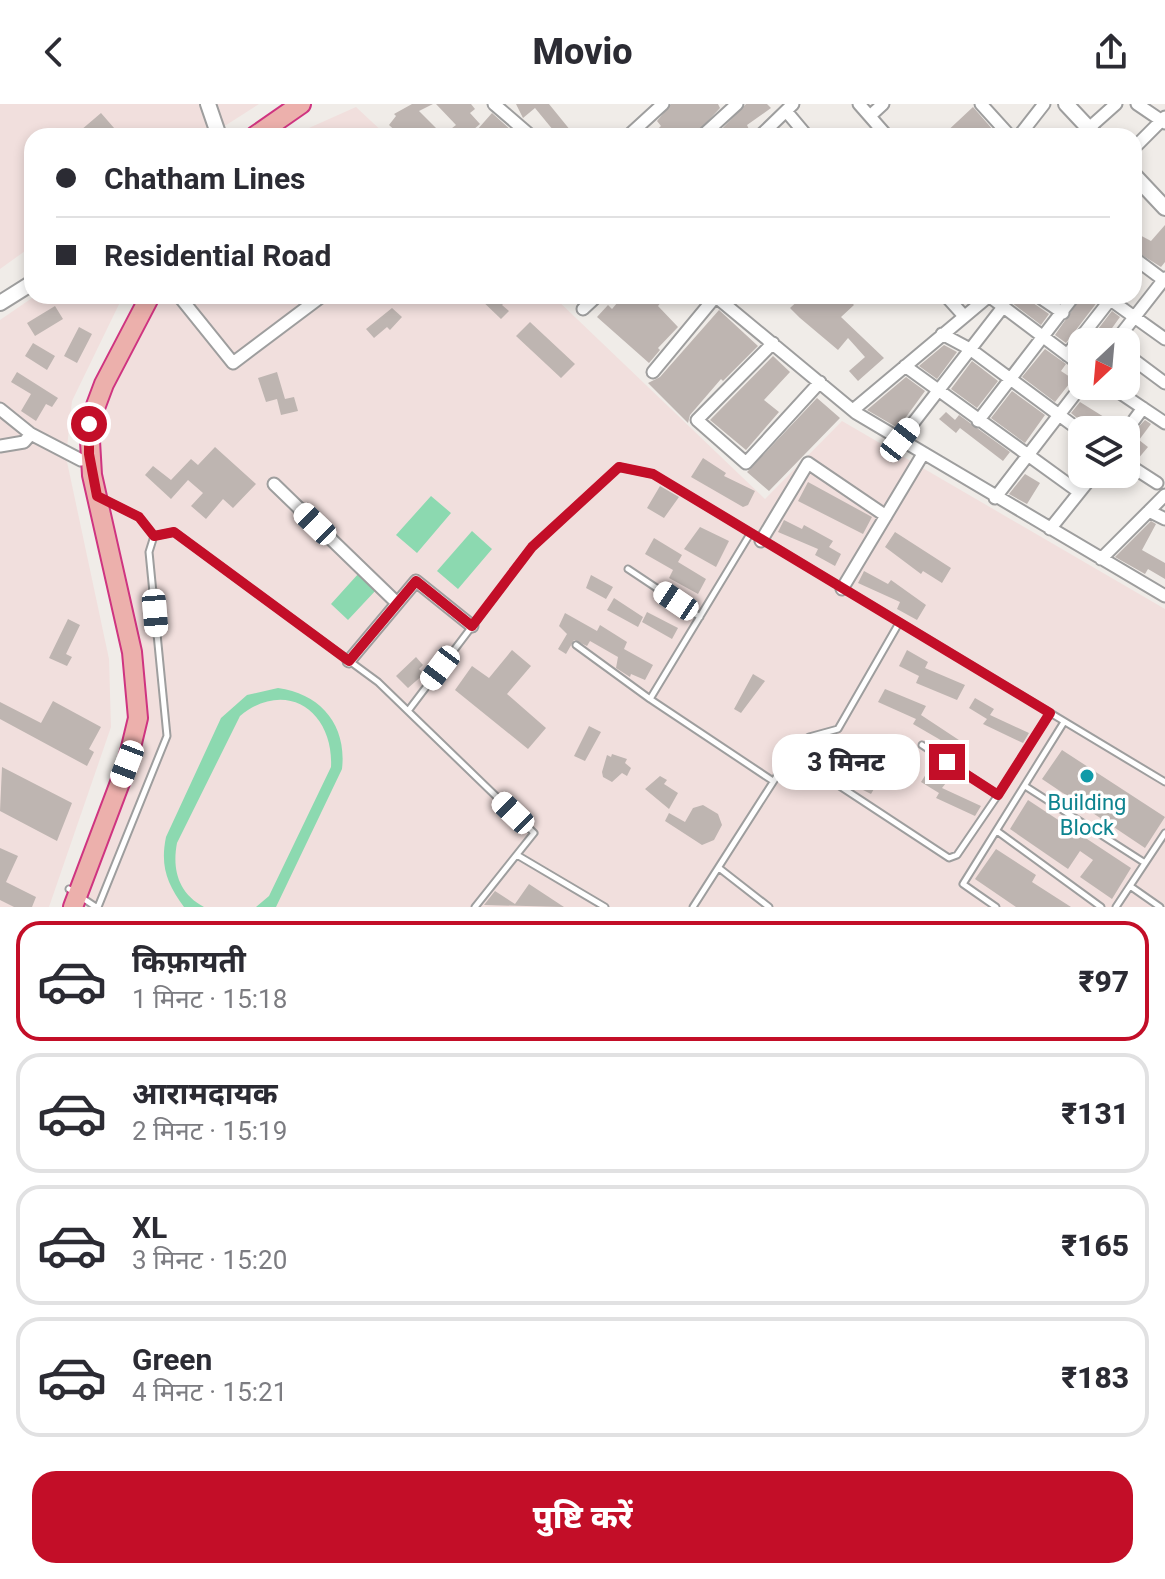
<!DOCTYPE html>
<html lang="hi">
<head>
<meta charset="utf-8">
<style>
  body { margin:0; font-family:Roboto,"Noto Sans Devanagari",sans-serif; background:#f7f7f7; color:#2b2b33; height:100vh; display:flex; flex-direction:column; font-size:30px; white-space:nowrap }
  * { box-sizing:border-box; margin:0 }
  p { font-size:26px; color:#7c7c81 }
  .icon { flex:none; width:44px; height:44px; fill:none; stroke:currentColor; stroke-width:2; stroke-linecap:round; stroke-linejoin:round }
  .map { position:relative; height:803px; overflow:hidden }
  .sheet { display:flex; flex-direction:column; background:#fff; flex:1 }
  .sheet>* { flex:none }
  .guide { position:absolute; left:24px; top:24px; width:1118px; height:176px; border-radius:24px; box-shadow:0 4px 12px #0003; display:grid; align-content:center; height:176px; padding:0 32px; background:#fff }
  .needle { width:52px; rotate:206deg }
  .fabs { position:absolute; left:1068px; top:224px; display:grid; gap:16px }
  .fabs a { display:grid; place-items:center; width:72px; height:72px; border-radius:16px; background:#fff; box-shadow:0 4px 12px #0003; font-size:40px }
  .end { position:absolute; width:36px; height:36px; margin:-18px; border:10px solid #c30e28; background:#fff; box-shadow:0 0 0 4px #fff }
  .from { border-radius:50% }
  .bubble { position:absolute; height:56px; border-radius:24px; background:#fff; box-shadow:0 4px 12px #0003; font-size:26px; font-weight:800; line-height:56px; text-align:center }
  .car { position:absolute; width:24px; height:48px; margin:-24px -12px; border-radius:10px; box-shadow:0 0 6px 2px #0007; background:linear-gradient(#fff 24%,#345 0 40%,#fff 0 76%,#345 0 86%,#fff 0) }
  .guide b { display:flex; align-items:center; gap:28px; height:76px; font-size:30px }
  .guide b+b { border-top:2px solid #e1e1e2 }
  .guide i { width:20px; height:20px; background:#2b2b33 }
  ul { padding:14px 0 0; list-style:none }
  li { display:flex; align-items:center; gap:24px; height:120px; margin:0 16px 12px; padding:0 16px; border:4px solid #e1e1e2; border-radius:24px }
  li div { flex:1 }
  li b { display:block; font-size:30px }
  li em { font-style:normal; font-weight:800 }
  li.selected { border-color:#c30e28 }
  li>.icon { width:72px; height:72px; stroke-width:1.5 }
  .primary-button { display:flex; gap:16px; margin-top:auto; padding:16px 32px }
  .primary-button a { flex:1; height:92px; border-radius:24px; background:#c30e28; color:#fff; font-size:32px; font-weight:800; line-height:92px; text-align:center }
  header { display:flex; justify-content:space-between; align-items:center; height:104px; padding:0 32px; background:#fff; font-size:36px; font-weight:800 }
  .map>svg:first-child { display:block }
  .military { fill:#f1dfdd }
  .pitch { fill:#8cd9b0 }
  .building { fill:#beb5b1 }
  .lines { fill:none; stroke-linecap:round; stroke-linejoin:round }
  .service-casing { stroke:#9e9e9e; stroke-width:9 }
  .minor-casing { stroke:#9e9e9e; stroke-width:15 }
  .tertiary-casing { stroke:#9e9e9e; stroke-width:18 }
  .trunk-casing { stroke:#cf3480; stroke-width:22 }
  .service { stroke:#fff; stroke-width:5 }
  .minor { stroke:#fff; stroke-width:11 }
  .tertiary { stroke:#fff; stroke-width:14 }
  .trunk { stroke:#ecb0ac; stroke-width:18 }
  .route { stroke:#c30e28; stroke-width:10 }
  .culture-dot { fill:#0f9aa8; stroke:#fff; stroke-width:3 }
  .labels { text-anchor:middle; stroke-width:7; stroke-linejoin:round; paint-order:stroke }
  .culture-label { font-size:22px; fill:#0d838f; stroke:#fff }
</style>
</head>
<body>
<header><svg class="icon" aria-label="back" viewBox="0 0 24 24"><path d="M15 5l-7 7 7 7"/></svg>Movio<svg class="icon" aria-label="share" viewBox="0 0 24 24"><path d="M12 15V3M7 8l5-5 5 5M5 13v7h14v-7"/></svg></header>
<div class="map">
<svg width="1165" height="803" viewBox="0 0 1165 803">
  <rect width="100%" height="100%" fill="#f0ece8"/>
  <!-- military -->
  <path class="military" d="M0 0H259L209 32H32V142L0 165Z
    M356 3 387 32H291Z
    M35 192H123L72 297 66 353 109 555 111 623 49 803H0V216Z
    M157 192H553L765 395 842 317 1165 505V803H79L134 623 90 334 126 241Z"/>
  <!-- pitch -->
  <path class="pitch" d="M431 392 451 409 417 449 396 431Z
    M472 427 492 445 458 485 437 467Z
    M359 469 377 485 348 516 331 500Z
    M278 584C321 590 347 621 342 665L276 803H256L269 792 331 663C334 607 286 574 240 612L177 739C172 765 178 789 204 803H184C167 780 160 762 166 733L221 614 247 591Z"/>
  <!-- building -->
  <path class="building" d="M412 0H433L419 7 443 31 456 21 436 0H471L475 5 470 9 480 20 466 32H401L389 21 396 12 394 10Z
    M516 0H549L575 32H558L535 4 523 14Z
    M671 0H718L720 4 694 32H650L661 22 657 17Z
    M746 0H767L771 4 747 21 752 32H715Z
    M973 3 994 27 988 32H942Z
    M101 9 121 32H74Z
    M492 9 514 29 511 32H484L477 26Z
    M1165 121V158L1161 163 1134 146V128L1151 137Z
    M477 192H511L502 201 509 207 501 215Z
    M623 192H666L658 202 678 223 658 244 660 246 649 259 597 213 608 201 612 205Z
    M803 192H855L850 197 854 201 841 213 884 254 858 277 849 267 865 253 848 234 838 246 800 214 790 204Z
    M1003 192H1023L1049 210 1041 221Z
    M1082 192H1097L1098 197 1066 239 1055 231Z
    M55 202 63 215 35 232 27 219Z
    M392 204 402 213 390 226 387 223 374 234 366 225Z
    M719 206 758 242 723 277 721 275 690 311 688 319 648 279 660 273Z
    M1112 207 1120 213 1102 238H1088Z
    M530 218 575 260 561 274 516 232Z
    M79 223 92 230 77 259 64 252Z
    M33 239 55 252 47 266 25 252Z
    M944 241 957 248 937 275 919 262Z
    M1045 245 1066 260 1061 267 1073 275 1055 298 1022 273Z
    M773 252 790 268 764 296 779 308 746 346 710 316Z
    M972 257 998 277 977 304 951 285Z
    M17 268 58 294 52 303 46 300 36 317 21 307 31 290 11 278Z
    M277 268 285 295 294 293 298 307 281 311 277 295 266 298 258 274Z
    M906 273 925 287 898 324 867 306Z
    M1012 287 1045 311 1025 339 991 314Z
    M817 294 840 314 769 387 747 368Z
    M1080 298 1104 313 1099 322 1085 313 1082 318 1071 309Z
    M946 308 955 316 959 311 1010 348 1003 357 960 324 956 329 939 315Z
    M1145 316 1151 320 1139 336 1148 343 1137 356 1126 350V336Z
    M215 343 256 380 233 404 223 395 206 415 191 402 203 389 188 376 171 395 145 371 153 362 171 376 191 355 198 361Z
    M703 354 726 369 724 372 755 387 748 401 743 403 691 373Z
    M1025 370 1040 379 1027 400 1009 390Z
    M808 378 872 413 863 430 798 397Z
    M660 382 679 393 664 414 647 404Z
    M784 416 802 425 804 421 833 437 829 443 841 450 835 462 815 451 818 445 778 428Z
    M1151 417 1156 420 1142 446 1165 459V475L1148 465 1145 470 1115 453Z
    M700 423 729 437 716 463 684 445Z
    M895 428 951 464 942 479 923 467 921 470 885 443Z
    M654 434 682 451 678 458 706 475 698 490 669 474 673 466 645 450Z
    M864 467 888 480 891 476 926 501 917 516 897 505 900 498 858 479Z
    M591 471 613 483 606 495 586 484Z
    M614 494 643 513 638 523 607 506Z
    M647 508 678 524 672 535 642 518Z
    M565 509 597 527 600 521 627 538 624 545 653 561 645 576 631 570 630 573 616 564 618 553 590 537 587 542 574 536 566 550 558 545 567 530 559 522Z
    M68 515 80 521 66 550 72 553 67 562 49 554Z
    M512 546 531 562 507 590 546 624 528 645 455 586 472 562 489 574Z
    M907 546 928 558 925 564 965 581 957 596 916 579 919 572 899 562Z
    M416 553 423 561 419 565 424 570 408 584 396 572Z
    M753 570 765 577 741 609 734 605Z
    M885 585 926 602 921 611 968 642 962 653 942 642 944 638 913 620 916 615 878 598Z
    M975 594 994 605 990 611 1029 629 1023 639 983 620 987 615 969 604Z
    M53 597 101 623 89 645 94 648 87 662 0 615V598L41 619Z
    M589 622 601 628 585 657 574 652Z
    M876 637 918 654 911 668 869 651Z
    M1062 646 1165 713 1145 744 1042 675Z
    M612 650 627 655 625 659 631 664 627 672 622 669 612 678 603 673 602 668 607 651 611 653Z
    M836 661 856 673 859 667 878 678 871 690 831 670Z
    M2 663 72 699 57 737 0 707Z
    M928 667 946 679 942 684 981 702 975 712 936 694 939 689 921 678Z
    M660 672 667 676 664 680 678 689 669 705 645 685Z
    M1028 696 1131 764 1112 795 1080 773 1093 756 1080 747 1068 765 1010 725Z
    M703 701 718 710 722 721 714 736 702 741 665 717 669 709 685 718 693 704Z
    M0 744 18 752 6 778 36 793 32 803H14L0 796Z
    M996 745 1036 771 1032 778 1071 803H1016L975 775Z
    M529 780 564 803 484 801 495 787 515 800Z"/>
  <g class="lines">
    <defs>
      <path id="service" d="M101 394 139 413 154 432
        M750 430 650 595 773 677
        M628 465 700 513
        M576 541 650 595
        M408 607 532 443 619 363 653 370 1165 678
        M922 641 998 691 1050 609
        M791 650 949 754 957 751 998 691
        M1025 682 1145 759
        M997 727 1101 803
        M517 751 605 803
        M719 764 769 803
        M1130 782 1160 803
        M69 785 96 803
        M98 803 167 632 149 448 154 432 174 428 378 578 534 729 475 803
        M693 803 791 650 809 633 838 625 899 519
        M996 803 963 780 1064 618
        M1116 803 1165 729"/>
      <path id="minor" d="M494 0 531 32
        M859 0 887 32
        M981 0 1010 32
        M1137 0 1165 19
        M786 7 807 32
        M870 12 883 0
        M1089 24 1116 0
        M628 32 663 0
        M702 32 737 0
        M760 32 793 0
        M1019 32 1044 0
        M1134 44 1165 13
        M1134 154 1165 177
        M179 192 233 259 322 192
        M715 192 856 309 1165 492
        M946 192 964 212
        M989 192 1082 262
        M1038 192 1063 209
        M1105 192 1165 235
        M583 205 597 192
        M942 230 970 245 1082 328
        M1115 238 1165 174
        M773 239 697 316 746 359 820 278
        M1126 250 1165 279
        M1067 251 1110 196
        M905 262 1079 388
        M653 268 716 192
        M1110 282 1165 319
        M0 305 31 330 81 356
        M853 306 989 192
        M978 317 1074 192
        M1126 327 1143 304
        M900 336 1003 203
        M0 342 24 338 31 330
        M1126 359 1157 379
        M274 380 397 499
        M995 394 1082 281
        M1149 407 1165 415
        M1050 425 1094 370
        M761 437 808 359 886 412
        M1101 455 1165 391
        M842 485 923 350
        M349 557 416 477 472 522"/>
      <path id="tertiary" d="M208 0 219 32
        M1066 0 1096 32
        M1134 71 1165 104
        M0 199 32 179"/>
      <path id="trunk" d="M255 32 301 0
        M73 803 127 660 138 614 132 548 92 371 89 320 104 280 150 192"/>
    </defs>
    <!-- service casing -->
    <use href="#service" class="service-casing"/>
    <!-- minor casing -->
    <use href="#minor" class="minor-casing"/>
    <!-- tertiary casing -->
    <use href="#tertiary" class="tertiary-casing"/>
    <!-- trunk casing -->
    <use href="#trunk" class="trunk-casing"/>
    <!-- service -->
    <use href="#service" class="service"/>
    <!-- minor -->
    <use href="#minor" class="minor"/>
    <!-- tertiary -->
    <use href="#tertiary" class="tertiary"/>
    <!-- trunk -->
    <use href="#trunk" class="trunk"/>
  </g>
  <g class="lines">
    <!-- route -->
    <path class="route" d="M89 320V350L97 392 139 413 154 432 174 428 349 557 416 477 472 522 532 443 619 363 653 370 1050 609 998 691 947 658"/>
  </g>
  <!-- markers -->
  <circle class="culture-dot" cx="1087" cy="672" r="8"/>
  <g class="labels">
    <!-- culture labels -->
    <g class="culture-label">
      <text x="1087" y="706">Building<tspan x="1087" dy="25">Block</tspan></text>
    </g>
  </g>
</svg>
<div class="fabs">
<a><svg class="needle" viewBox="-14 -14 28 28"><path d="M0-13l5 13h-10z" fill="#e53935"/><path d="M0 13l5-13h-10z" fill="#7c7c81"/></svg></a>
<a><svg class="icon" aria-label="layers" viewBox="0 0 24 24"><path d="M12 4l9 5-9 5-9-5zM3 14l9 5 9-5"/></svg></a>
</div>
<i class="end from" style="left:89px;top:320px"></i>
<i class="end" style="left:947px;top:658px"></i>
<div class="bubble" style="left:772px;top:630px;width:148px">3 मिनट</div>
<i class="car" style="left:900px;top:336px;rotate:38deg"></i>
<i class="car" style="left:315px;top:420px;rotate:314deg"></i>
<i class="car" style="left:676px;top:497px;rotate:304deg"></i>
<i class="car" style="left:155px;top:509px;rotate:175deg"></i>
<i class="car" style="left:440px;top:564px;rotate:217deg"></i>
<i class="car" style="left:127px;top:660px;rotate:201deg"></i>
<i class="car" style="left:513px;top:709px;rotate:314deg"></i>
<div class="guide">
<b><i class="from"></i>Chatham Lines</b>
<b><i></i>Residential Road</b>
</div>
</div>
<section class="sheet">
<ul>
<li class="selected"><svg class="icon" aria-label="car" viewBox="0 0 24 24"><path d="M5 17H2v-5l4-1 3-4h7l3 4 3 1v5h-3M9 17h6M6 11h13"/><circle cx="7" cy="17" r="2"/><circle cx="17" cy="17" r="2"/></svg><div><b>किफ़ायती</b><p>1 मिनट · 15:18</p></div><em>₹97</em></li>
<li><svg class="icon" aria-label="car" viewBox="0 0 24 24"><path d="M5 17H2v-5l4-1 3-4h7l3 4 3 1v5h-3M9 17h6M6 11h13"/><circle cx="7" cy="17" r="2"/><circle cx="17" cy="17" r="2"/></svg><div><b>आरामदायक</b><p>2 मिनट · 15:19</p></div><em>₹131</em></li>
<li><svg class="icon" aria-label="car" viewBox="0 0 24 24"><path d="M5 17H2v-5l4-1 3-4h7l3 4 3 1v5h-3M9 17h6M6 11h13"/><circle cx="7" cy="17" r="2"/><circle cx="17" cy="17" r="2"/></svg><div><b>XL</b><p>3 मिनट · 15:20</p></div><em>₹165</em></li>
<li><svg class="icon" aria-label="car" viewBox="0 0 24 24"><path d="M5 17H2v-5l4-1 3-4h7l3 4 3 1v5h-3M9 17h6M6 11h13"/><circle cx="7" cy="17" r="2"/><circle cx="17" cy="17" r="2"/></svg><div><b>Green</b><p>4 मिनट · 15:21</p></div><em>₹183</em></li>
</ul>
<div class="primary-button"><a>पुष्टि करें</a></div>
</section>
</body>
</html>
